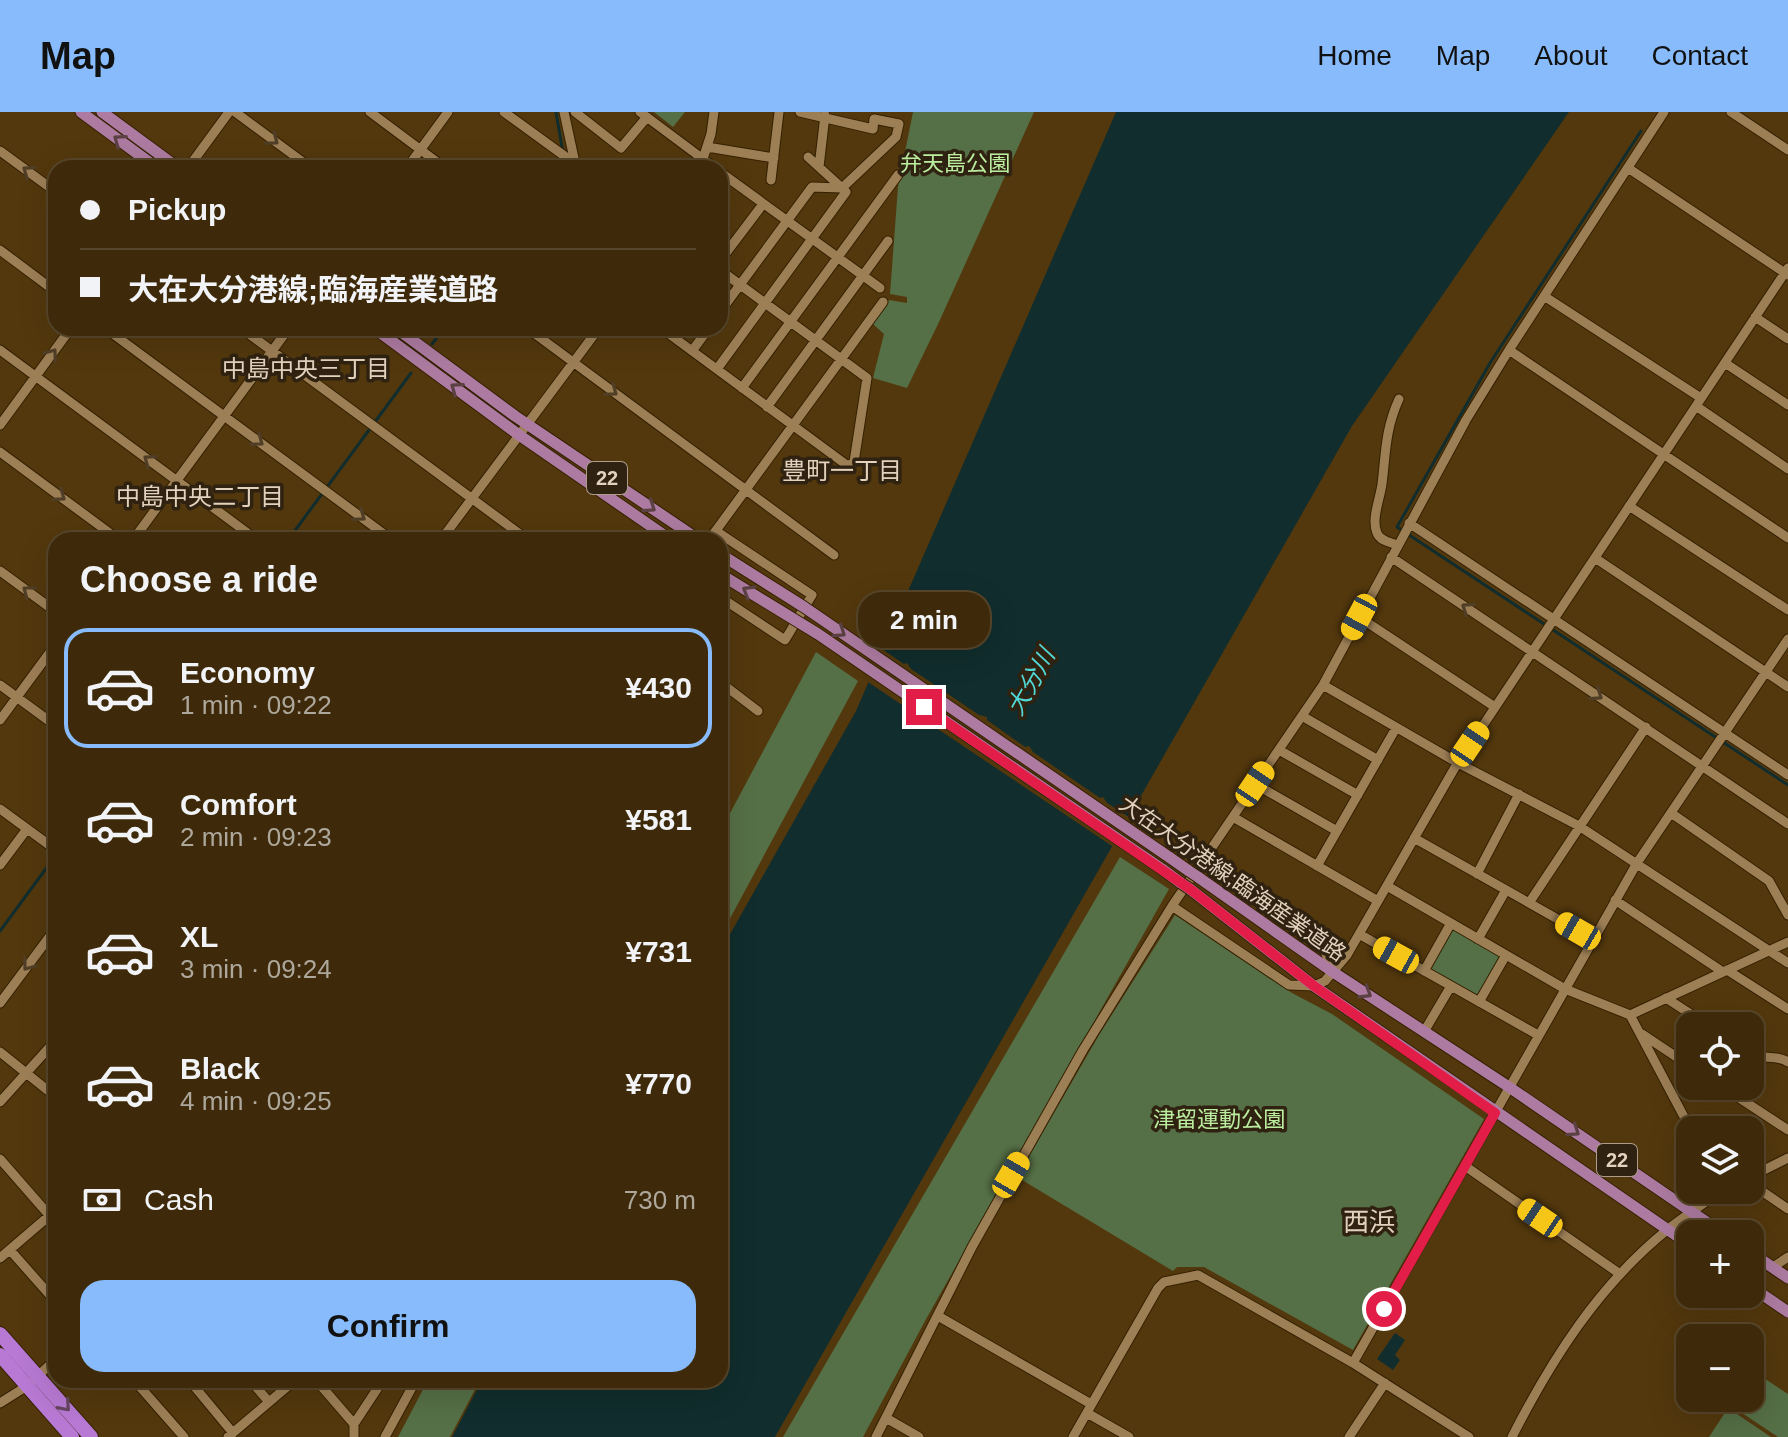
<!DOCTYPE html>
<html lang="en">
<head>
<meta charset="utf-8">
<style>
  body { margin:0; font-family:Arial,"Noto Sans JP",sans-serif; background:#493618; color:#f1f3f6; height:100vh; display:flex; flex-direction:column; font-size:30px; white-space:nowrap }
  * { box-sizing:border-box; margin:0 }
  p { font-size:26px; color:#ada79c }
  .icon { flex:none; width:44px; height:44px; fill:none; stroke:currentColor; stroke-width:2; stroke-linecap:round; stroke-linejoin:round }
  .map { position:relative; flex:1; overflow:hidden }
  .sheet { position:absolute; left:48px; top:420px; width:680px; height:856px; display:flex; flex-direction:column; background:#3e2a0a; border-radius:24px; box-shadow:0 8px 32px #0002,0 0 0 2px #57462b }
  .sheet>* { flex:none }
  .banner { position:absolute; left:48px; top:48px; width:680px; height:176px; border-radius:24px; box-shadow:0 8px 32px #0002,0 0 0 2px #57462b; display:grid; align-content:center; height:176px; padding:0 32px; background:#3e2a0a }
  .fabs { position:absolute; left:1676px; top:900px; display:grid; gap:16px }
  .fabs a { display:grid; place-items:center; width:88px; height:88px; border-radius:16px; background:#3e2a0a; box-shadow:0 8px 32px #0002,0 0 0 2px #57462b; font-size:40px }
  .end { position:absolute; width:36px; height:36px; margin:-18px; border:10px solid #e11d48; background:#fff; box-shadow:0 0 0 4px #fff }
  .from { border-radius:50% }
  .bubble { position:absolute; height:56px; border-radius:24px; background:#3e2a0a; box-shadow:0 8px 32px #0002,0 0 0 2px #57462b; font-size:26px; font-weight:700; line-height:56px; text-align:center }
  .car { position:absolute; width:24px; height:48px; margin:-24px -12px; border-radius:10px; box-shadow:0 0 6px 2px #0007; background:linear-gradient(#f5c518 24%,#345 0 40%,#f5c518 0 76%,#345 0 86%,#f5c518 0) }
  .banner b { display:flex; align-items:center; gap:28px; height:76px; font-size:30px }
  .banner b+b { border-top:2px solid #57462b }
  .banner i { width:20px; height:20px; background:#f1f3f6 }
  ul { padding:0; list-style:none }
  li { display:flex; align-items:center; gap:24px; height:120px; margin:0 16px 12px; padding:0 16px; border:4px solid transparent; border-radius:24px }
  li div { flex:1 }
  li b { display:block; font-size:30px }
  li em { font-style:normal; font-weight:700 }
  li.on { border-color:#87bbfb }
  li>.icon { width:72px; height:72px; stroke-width:1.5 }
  h2 { padding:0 32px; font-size:36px; line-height:96px }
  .pay { display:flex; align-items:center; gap:20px; height:88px; padding:0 32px; font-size:30px }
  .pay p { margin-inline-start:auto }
  .action { display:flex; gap:16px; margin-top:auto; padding:16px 32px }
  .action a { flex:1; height:92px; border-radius:24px; background:#87bbfb; color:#111; font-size:32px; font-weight:700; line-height:92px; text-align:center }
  header { display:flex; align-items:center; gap:48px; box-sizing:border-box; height:112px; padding:0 40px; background:#87bbfb; color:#111 }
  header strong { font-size:38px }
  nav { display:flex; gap:44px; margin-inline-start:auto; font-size:28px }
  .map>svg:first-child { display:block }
  .green { fill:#556f46 }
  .water { fill:#112d2d }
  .pier { fill:#53380d }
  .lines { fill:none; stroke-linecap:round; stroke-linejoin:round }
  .stream { stroke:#112d2d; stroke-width:3 }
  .minor-casing { stroke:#342001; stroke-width:11 }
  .major-casing { stroke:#342001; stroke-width:13 }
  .highway-casing { stroke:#342001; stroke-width:16 }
  .minor { stroke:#9d7f56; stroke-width:9 }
  .major { stroke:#ad7ba1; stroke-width:11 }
  .highway { stroke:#b779d3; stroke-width:14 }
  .major-bridge-casing { stroke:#342001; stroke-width:13; stroke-linecap:butt }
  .major-bridge { stroke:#ad7ba1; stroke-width:11 }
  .oneway { stroke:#5b4143 }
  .oneway2 { stroke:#503e26 }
  .oneway3 { stroke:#65455f }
  .route { stroke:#e11d48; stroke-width:10 }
  .labels { text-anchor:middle; stroke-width:7; stroke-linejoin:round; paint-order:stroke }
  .shield { fill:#2f2211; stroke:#ac9c89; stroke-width:2 }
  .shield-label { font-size:20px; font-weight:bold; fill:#e2d1bc }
  .park-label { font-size:22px; fill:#bbed9f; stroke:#2f2211 }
  .street-label { font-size:22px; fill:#e2d1bc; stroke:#2f2211 }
  .neighbourhood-label { font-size:24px; fill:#e2d1bc; stroke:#2f2211 }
  .water-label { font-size:24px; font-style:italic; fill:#50d7d6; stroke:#2f2211 }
  .quarter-label { font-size:26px; fill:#e2d1bc; stroke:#2f2211 }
</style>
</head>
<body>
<header>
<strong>Map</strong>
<nav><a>Home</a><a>Map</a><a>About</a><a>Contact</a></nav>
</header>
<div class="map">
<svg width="1788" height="1325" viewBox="0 0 1788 1325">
  <rect width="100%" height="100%" fill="#53380d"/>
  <!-- green -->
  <path class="green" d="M654 0H685L673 15Z
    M913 0H1034L939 210 907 276 873 266 884 222 873 212 889 188 907 191V185L890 182 898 75Z
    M816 540 858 569 720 825V720Z
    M1120 745 1169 777 925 1209 863 1325H783Z
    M1175 803 1292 881 1332 902 1484 1007 1353 1238 1204 1155H1177L1173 1159 1017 1065 1099 923Z
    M1455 817 1499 842 1500 846 1478 883 1475 885 1431 860 1430 857 1452 818Z
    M1753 1259 1788 1282V1325H1778L1730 1293 1735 1286H1750V1263Z
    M428 1268H480L450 1325H398Z
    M1728 1296 1771 1325H1709Z"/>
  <!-- water -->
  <path class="water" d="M1116 0H1569L1352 314 775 1325H452L482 1268H720V840L856 599Z
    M1395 1221 1405 1228 1395 1243 1400 1248 1393 1258 1377 1247Z"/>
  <!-- pier -->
  <path class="pier" d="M879 535 904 552 907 551 911 557 979 603 987 605V608L1025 635 1029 634 1033 640 1100 686 1103 685 1107 691 1132 707 1115 736 865 568Z"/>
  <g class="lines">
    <!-- stream -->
    <path class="stream" d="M556 0 563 41
      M1641 19 1490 251 1397 415 1788 673
      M432 232 444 216
      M288 428 411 261
      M0 819 56 743"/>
    <defs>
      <path id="minor" d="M235 0 311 56
        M370 0 445 56
        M504 0 581 56
        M564 0 575 51
        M575 0 621 36 647 5
        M640 0 715 56
        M1731 0 1788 38
        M707 35 774 46
        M0 39 56 80
        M819 55 825 3
        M188 56 229 0
        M407 56 448 0
        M700 56 711 22 714 0
        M1628 56 1788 163
        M720 60 880 176
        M771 68 779 0
        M0 138 56 180
        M720 149 763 92
        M1544 184 1701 286
        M720 200 812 75 842 76 808 45
        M1755 205 1788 227
        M105 216 392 428
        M241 216 528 428
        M527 216 834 443
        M661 216 848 354 854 350 867 266 720 158
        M0 238 257 428
        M1509 238 1788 426
        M692 239 709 216
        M1725 251 1788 293
        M717 257 846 80 842 76 896 25 899 12 874 7 873 17 800 0
        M742 276 898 63
        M1696 294 1788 357
        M767 295 888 129
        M0 313 71 216
        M0 340 119 428
        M1629 394 1788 498
        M1409 411 1788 663
        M716 419 812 483 785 528 720 485
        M133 428 289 216
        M441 428 599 216
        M709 428 883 190
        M1397 433C1390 430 1380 429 1377 421 1371 407 1380 387 1382 372 1386 340 1385 318 1399 287
        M1391 445 1788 712
        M1595 446 1788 575
        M0 459 56 500
        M1359 505 1495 595
        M720 570 758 599
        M0 573 56 614
        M1323 573 1458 651 1579 714 1788 851
        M1302 604 1378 648
        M0 608 56 532
        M1279 638 1358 683
        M1255 672 1337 719
        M0 697 56 738
        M1671 701 1769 769 1788 803
        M1233 705 1378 789
        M1414 726 1593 827
        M1202 750 1319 831 1324 837 1333 860
        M0 753 27 717
        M1317 754 1396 616
        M1477 762 1519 682
        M1387 774 1565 877 1630 903 1691 1018
        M1615 788 1723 860
        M1529 791 1646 615
        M1172 794 1289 873 1314 874 1325 869 1347 843 1454 657 1788 156
        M1359 822 1538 923
        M1478 827 1506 778
        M1727 858 1788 897
        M1424 859 1451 811
        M1666 886 1709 914
        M1479 890 1506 843
        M0 891 56 816
        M1630 903 1788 830
        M1425 918 1451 874
        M1642 922 1690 954
        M0 940 56 985
        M1750 942C1762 948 1776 942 1788 950
        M1721 974 1788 1018
        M0 990 56 928
        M0 1047 56 1111
        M1465 1054 1620 1162
        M1750 1065 1788 1046
        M1750 1071 1788 1097
        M10 1138 56 1190
        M0 1146 56 1098
        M1773 1155 1788 1145
        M938 1204 1091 1292
        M1353 1251 1637 751 1788 527
        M134 1268 184 1325
        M189 1268 233 1321
        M250 1268 269 1290
        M316 1268 354 1312V1325
        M0 1291 27 1274 56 1247
        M1087 1301 1129 1325
        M886 1306 919 1325
        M354 1312 383 1268
        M228 1325 295 1268
        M385 1325 416 1268
        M876 1325 972 1135 1083 938 1172 794 1323 573 1466 308 1509 238 1664 0
        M1073 1325 1158 1176 1164 1170 1198 1163 1353 1251 1469 1325
        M1349 1325 1385 1271
        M1512 1325C1552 1247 1598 1174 1667 1118 1684 1104 1704 1092 1722 1078"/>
      <path id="major" d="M81 0 157 56
        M102 0 178 56
        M374 216 519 323 671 428
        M396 216 515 304 699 428
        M1169 745 1189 759
        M1162 757 1181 771
        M1198 765 1333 860 1509 975 1724 1122
        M1190 777 1314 874 1690 1133
        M1750 1140 1788 1166
        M1750 1174 1788 1200"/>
      <path id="highway" d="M0 1222 91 1325
        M0 1243 72 1325"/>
    </defs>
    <!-- minor casing -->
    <use href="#minor" class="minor-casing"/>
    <!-- major casing -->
    <use href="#major" class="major-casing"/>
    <!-- highway casing -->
    <use href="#highway" class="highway-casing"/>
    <!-- minor -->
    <use href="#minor" class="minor"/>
    <!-- major -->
    <use href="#major" class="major"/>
    <!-- highway -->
    <use href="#highway" class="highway"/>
    <defs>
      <path id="major-bridge" d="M728 447 804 495 1169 745
        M720 462 818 522 1162 757
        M1189 759 1198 765
        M1181 771 1190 777"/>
    </defs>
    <!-- major-bridge casing -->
    <use href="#major-bridge" class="major-bridge-casing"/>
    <!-- major-bridge -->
    <use href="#major-bridge" class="major-bridge"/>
  </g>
  <!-- one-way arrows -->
  <defs><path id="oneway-chevron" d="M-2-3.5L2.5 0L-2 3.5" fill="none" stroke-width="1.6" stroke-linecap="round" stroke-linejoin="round" transform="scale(2)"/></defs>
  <g class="oneway">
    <use href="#oneway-chevron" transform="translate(119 28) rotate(-144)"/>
    <use href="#oneway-chevron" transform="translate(456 276) rotate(-144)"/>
    <use href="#oneway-chevron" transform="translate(650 395) rotate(34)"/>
    <use href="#oneway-chevron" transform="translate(748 479) rotate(-149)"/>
    <use href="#oneway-chevron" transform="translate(840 520) rotate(34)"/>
    <use href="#oneway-chevron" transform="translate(1366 881) rotate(32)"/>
    <use href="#oneway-chevron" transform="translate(1574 1019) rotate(34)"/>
  </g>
  <g class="oneway2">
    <use href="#oneway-chevron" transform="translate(273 28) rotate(37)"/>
    <use href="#oneway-chevron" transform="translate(28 59) rotate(-144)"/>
    <use href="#oneway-chevron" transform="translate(52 242) rotate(-54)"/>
    <use href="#oneway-chevron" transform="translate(612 279) rotate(36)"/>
    <use href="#oneway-chevron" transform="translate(258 329) rotate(36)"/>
    <use href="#oneway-chevron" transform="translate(149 348) rotate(-144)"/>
    <use href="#oneway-chevron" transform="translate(60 384) rotate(36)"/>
    <use href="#oneway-chevron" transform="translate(360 404) rotate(36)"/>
    <use href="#oneway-chevron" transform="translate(28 479) rotate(-143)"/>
    <use href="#oneway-chevron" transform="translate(1467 496) rotate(-146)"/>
    <use href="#oneway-chevron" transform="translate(1597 583) rotate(34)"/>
    <use href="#oneway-chevron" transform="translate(28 853) rotate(127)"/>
  </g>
  <use class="oneway3" href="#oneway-chevron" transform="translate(65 1294) rotate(49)"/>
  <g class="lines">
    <!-- route -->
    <path class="route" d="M924 595 1190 777 1314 874 1495 1001 1384 1197"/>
  </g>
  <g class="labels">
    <!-- shield labels -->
    <g class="shield">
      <rect x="587" y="350" width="40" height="32" rx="6"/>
      <rect x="1597" y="1032" width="40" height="32" rx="6"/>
    </g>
    <g class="shield-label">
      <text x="607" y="373">22</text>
      <text x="1617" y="1055">22</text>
    </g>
    <!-- park labels -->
    <g class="park-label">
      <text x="955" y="59">弁天島公園</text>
      <text x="1219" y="1015">津留運動公園</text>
    </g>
    <!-- street labels -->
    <g class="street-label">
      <text transform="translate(1233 766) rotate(35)" y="8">大在大分港線;臨海産業道路</text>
    </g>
    <!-- neighbourhood labels -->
    <g class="neighbourhood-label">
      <text x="306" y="265">中島中央三丁目</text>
      <text x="842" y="367">豊町一丁目</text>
      <text x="200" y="393">中島中央二丁目</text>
    </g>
    <!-- water labels -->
    <g class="water-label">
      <text transform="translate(1031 570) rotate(-61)" y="8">大分川</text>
    </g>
    <!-- quarter labels -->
    <g class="quarter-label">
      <text x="1369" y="1119">西浜</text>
    </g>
  </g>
</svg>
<div class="fabs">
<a><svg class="icon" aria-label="locate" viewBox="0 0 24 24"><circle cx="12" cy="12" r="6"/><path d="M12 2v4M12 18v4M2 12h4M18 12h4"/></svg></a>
<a><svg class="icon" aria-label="layers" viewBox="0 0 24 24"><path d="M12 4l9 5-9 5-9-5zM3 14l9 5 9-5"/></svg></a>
<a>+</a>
<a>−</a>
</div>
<i class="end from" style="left:1384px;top:1197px"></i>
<i class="end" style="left:924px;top:595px"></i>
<div class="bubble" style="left:858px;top:480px;width:132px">2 min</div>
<i class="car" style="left:1359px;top:505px;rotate:208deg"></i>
<i class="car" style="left:1470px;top:632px;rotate:34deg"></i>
<i class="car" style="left:1255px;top:672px;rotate:34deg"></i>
<i class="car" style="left:1578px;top:819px;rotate:300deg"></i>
<i class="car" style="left:1396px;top:843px;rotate:299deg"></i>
<i class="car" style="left:1011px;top:1063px;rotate:30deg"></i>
<i class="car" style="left:1540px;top:1106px;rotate:304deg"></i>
<div class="banner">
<b><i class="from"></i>Pickup</b>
<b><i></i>大在大分港線;臨海産業道路</b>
</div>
<section class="sheet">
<h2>Choose a ride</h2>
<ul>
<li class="on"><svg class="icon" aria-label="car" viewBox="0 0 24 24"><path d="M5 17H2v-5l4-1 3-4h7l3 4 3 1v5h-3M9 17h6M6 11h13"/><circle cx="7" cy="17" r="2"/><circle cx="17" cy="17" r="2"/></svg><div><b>Economy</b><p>1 min · 09:22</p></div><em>¥430</em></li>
<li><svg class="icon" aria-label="car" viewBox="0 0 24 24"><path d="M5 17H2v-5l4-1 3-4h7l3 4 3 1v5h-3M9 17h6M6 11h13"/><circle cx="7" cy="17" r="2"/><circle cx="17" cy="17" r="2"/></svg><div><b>Comfort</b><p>2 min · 09:23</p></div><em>¥581</em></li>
<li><svg class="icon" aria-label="car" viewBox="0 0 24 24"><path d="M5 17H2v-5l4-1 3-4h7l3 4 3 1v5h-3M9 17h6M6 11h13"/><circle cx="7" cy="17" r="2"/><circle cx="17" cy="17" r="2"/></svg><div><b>XL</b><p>3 min · 09:24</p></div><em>¥731</em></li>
<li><svg class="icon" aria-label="car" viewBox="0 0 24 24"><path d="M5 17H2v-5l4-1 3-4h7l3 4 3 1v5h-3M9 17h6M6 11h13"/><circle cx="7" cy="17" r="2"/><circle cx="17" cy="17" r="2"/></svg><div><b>Black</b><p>4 min · 09:25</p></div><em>¥770</em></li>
</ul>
<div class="pay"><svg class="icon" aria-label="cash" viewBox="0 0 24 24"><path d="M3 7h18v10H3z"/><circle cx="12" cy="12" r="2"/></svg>Cash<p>730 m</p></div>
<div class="action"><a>Confirm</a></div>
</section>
</div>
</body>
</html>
